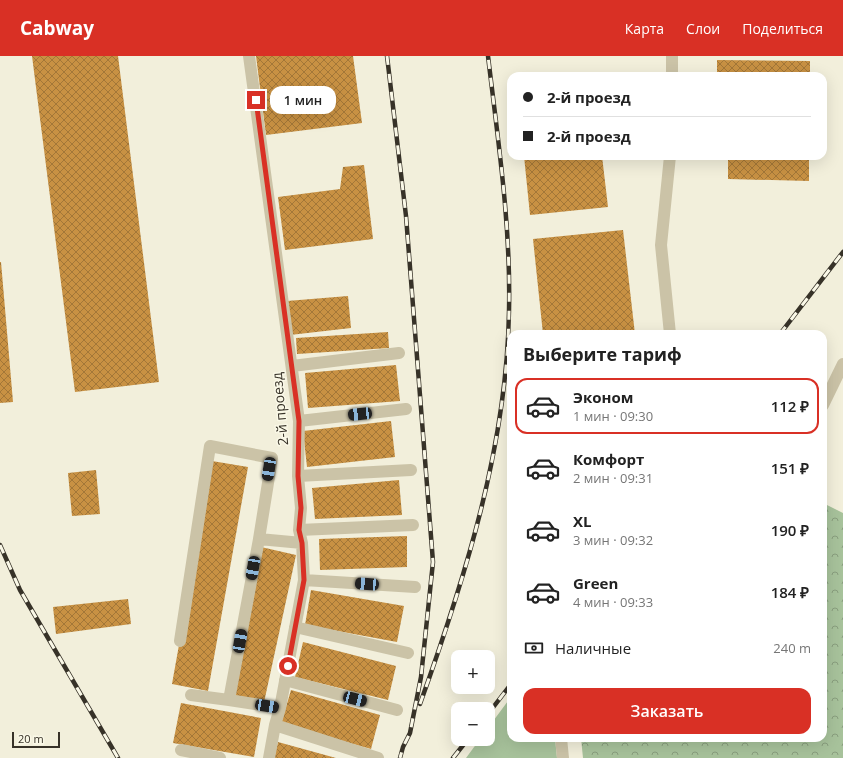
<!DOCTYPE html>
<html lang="ru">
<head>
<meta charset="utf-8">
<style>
  body { margin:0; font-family:"Open Sans",sans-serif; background:#f6f6f6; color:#222; height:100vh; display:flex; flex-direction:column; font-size:15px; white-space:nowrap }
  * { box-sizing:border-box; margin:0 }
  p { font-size:13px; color:#767676 }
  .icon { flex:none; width:22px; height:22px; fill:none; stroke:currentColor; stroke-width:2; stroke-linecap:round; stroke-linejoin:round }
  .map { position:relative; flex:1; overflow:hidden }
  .panel { position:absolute; left:507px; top:274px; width:320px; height:412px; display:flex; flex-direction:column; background:#fff; border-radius:12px; box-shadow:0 4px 16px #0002 }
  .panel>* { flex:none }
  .banner { position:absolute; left:507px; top:16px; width:320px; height:88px; border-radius:12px; box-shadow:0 4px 16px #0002; display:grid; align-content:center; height:88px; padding:0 16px; background:#fff }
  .tools { position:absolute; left:451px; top:594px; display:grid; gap:8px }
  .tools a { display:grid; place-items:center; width:44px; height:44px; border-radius:8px; background:#fff; box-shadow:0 4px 16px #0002; font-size:20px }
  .scale { position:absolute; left:12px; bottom:10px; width:48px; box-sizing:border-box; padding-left:4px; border:2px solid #373228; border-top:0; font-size:11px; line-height:14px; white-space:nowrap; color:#373228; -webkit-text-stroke:3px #faf8e7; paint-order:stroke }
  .end { position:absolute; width:18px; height:18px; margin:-9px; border:5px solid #d93025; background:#fff; box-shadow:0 0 0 2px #fff }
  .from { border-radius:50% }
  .bubble { position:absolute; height:28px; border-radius:12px; background:#fff; box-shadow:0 4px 16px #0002; font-size:13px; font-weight:600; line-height:28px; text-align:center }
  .car { position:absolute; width:12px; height:24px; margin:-12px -6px; border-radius:5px; box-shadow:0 0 3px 1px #0007; background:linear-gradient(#222 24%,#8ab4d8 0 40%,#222 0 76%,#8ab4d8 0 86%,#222 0) }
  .banner b { display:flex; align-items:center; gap:14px; height:38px; font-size:15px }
  .banner b+b { border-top:1px solid #e0e0e0 }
  .banner i { width:10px; height:10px; background:#222 }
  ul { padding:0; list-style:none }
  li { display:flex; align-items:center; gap:12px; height:56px; margin:0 8px 6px; padding:0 8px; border:2px solid transparent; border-radius:12px }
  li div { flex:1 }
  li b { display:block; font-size:15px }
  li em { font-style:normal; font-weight:600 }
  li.on { border-color:#d93025 }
  li>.icon { width:36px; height:36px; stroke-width:1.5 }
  h2 { padding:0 16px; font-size:18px; line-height:48px }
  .pay { display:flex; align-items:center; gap:10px; height:44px; padding:0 16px; font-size:15px }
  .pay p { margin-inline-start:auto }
  .button { display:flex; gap:8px; margin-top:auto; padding:8px 16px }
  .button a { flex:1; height:46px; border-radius:12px; background:#d93025; color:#fff; font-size:16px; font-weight:600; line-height:46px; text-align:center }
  header { display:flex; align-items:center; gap:24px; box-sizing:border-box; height:56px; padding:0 20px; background:#d93025; color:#fff }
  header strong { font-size:19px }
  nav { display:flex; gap:22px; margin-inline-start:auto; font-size:14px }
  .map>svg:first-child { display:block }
  .grass { fill:#a7c29b }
  .forest { fill:url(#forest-crowns) }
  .building { fill:url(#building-cross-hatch) }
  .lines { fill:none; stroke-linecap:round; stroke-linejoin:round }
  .minor { stroke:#cbc3a7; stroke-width:12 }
  .rail-casing { stroke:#373228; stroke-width:4.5 }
  .rail { stroke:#faf8e7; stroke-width:3; stroke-dasharray:9; stroke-linecap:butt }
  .route { stroke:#d93025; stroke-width:5 }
  .labels { text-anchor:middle; stroke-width:3; stroke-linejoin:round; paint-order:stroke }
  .street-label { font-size:14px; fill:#373228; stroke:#faf8e7 }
</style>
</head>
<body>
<header>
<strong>Cabway</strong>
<nav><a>Карта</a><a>Слои</a><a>Поделиться</a></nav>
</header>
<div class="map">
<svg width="843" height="702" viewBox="0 0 843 702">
  <defs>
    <pattern id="forest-crowns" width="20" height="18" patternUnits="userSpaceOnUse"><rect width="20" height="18" fill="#a7c29b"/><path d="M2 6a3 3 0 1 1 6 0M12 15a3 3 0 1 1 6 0" fill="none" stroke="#899e7e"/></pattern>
    <pattern id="building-cross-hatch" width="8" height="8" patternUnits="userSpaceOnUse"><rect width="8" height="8" fill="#c89143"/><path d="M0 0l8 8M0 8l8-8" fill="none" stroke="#a37738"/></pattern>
  </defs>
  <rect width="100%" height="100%" fill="#f2efdb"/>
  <!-- grass -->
  <path class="grass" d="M511 641V682H555L557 702H466L480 683H488V672Z"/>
  <!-- forest -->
  <path class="forest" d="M823 447 843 457V702H583L581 682H823Z"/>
  <!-- building -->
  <path class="building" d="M32 0H118L159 326 75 336Z
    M256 0H353L362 67 266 79Z
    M717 4 810 5V20H717Z
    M524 100H602L608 151 530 159Z
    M728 100H809V125L728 123Z
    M364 109 373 183 285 194 278 141 340 133 343 111Z
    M623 174 635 278H543L533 183Z
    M0 206H1L13 346 0 347Z
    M348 240 351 272 290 279 287 245Z
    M388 276 389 292 297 298 296 282Z
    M396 309 400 345 308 352 305 317Z
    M391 365 395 401 307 411 303 375Z
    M212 405 248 411 208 635 172 628Z
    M96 414 100 458 72 460 68 417Z
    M399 424 402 459 315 463 312 432Z
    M407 480V511L320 514 319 483Z
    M261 491 296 499 263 651 230 643Z
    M311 534 404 550 397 586 305 569Z
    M128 543 131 568 56 578 53 551Z
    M303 586 396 610 388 644 295 621Z
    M291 634 380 659 371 693 281 668Z
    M181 647 261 662 254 701 173 687Z
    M278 686 336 702H274Z"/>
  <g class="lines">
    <!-- minor -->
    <path class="minor" d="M249 0 299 365 298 420 301 452 299 474 302 487 304 524 280 652 275 669 269 702
      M672 0V20
      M670 278 661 189 670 100
      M292 310 399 297
      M823 349 843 308
      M299 365 406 353
      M298 420 411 414
      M299 474 413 469
      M304 524 415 531
      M295 571 408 597
      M180 585 210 390 272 402 259 483
      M285 624 397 654
      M191 639 229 644
      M280 652 229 644 259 483 302 487
      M275 669 378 702
      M561 682 563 702
      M181 694 220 702"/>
    <defs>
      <path id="rail" d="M387 0 406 160 433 506 421 621 410 677 403 691 400 702
        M780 278 843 196
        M0 489 20 534 118 702
        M420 648C465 522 507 390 509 255 511 169 498 85 488 0
        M488 658 511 628
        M453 702 468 683"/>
    </defs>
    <!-- rail casing -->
    <use href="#rail" class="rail-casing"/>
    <!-- rail -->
    <use href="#rail" class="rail"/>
  </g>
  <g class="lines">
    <!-- route -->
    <path class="route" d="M256 44 299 365 298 420 301 452 299 474 302 487 304 524 288 610"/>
  </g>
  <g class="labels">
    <!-- street labels -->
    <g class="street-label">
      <text transform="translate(280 353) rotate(-95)" y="5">2-й проезд</text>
    </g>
  </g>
</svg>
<div class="tools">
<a>+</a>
<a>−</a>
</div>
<div class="scale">20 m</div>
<i class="end from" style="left:288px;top:610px"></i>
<i class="end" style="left:256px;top:44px"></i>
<div class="bubble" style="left:270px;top:30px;width:66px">1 мин</div>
<i class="car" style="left:360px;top:358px;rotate:264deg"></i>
<i class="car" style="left:269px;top:413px;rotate:189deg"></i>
<i class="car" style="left:253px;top:512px;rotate:190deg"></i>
<i class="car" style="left:367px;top:528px;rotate:274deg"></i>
<i class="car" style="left:240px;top:585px;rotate:10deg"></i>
<i class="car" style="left:355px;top:643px;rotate:105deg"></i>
<i class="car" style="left:267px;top:650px;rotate:99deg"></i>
<div class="banner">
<b><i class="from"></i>2-й проезд</b>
<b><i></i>2-й проезд</b>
</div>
<section class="panel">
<h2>Выберите тариф</h2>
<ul>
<li class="on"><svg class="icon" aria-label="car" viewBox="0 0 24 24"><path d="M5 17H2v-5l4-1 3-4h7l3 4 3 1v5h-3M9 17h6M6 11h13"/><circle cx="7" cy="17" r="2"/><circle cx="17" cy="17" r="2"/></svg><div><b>Эконом</b><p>1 мин · 09:30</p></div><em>112 ₽</em></li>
<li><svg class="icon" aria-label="car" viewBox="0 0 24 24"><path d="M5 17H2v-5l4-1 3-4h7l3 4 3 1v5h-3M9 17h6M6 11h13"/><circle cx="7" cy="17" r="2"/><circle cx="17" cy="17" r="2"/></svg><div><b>Комфорт</b><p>2 мин · 09:31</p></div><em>151 ₽</em></li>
<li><svg class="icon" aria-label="car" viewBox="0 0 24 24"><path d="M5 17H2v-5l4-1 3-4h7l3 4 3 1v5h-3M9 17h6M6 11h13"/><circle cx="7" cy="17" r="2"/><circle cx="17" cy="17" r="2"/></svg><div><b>XL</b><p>3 мин · 09:32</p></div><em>190 ₽</em></li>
<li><svg class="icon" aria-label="car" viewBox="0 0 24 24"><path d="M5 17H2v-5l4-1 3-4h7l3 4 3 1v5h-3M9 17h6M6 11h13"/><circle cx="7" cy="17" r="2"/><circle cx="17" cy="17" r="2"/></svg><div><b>Green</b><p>4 мин · 09:33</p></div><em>184 ₽</em></li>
</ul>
<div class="pay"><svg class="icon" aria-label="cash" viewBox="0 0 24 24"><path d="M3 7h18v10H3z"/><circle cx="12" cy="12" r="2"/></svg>Наличные<p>240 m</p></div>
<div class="button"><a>Заказать</a></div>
</section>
</div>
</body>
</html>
